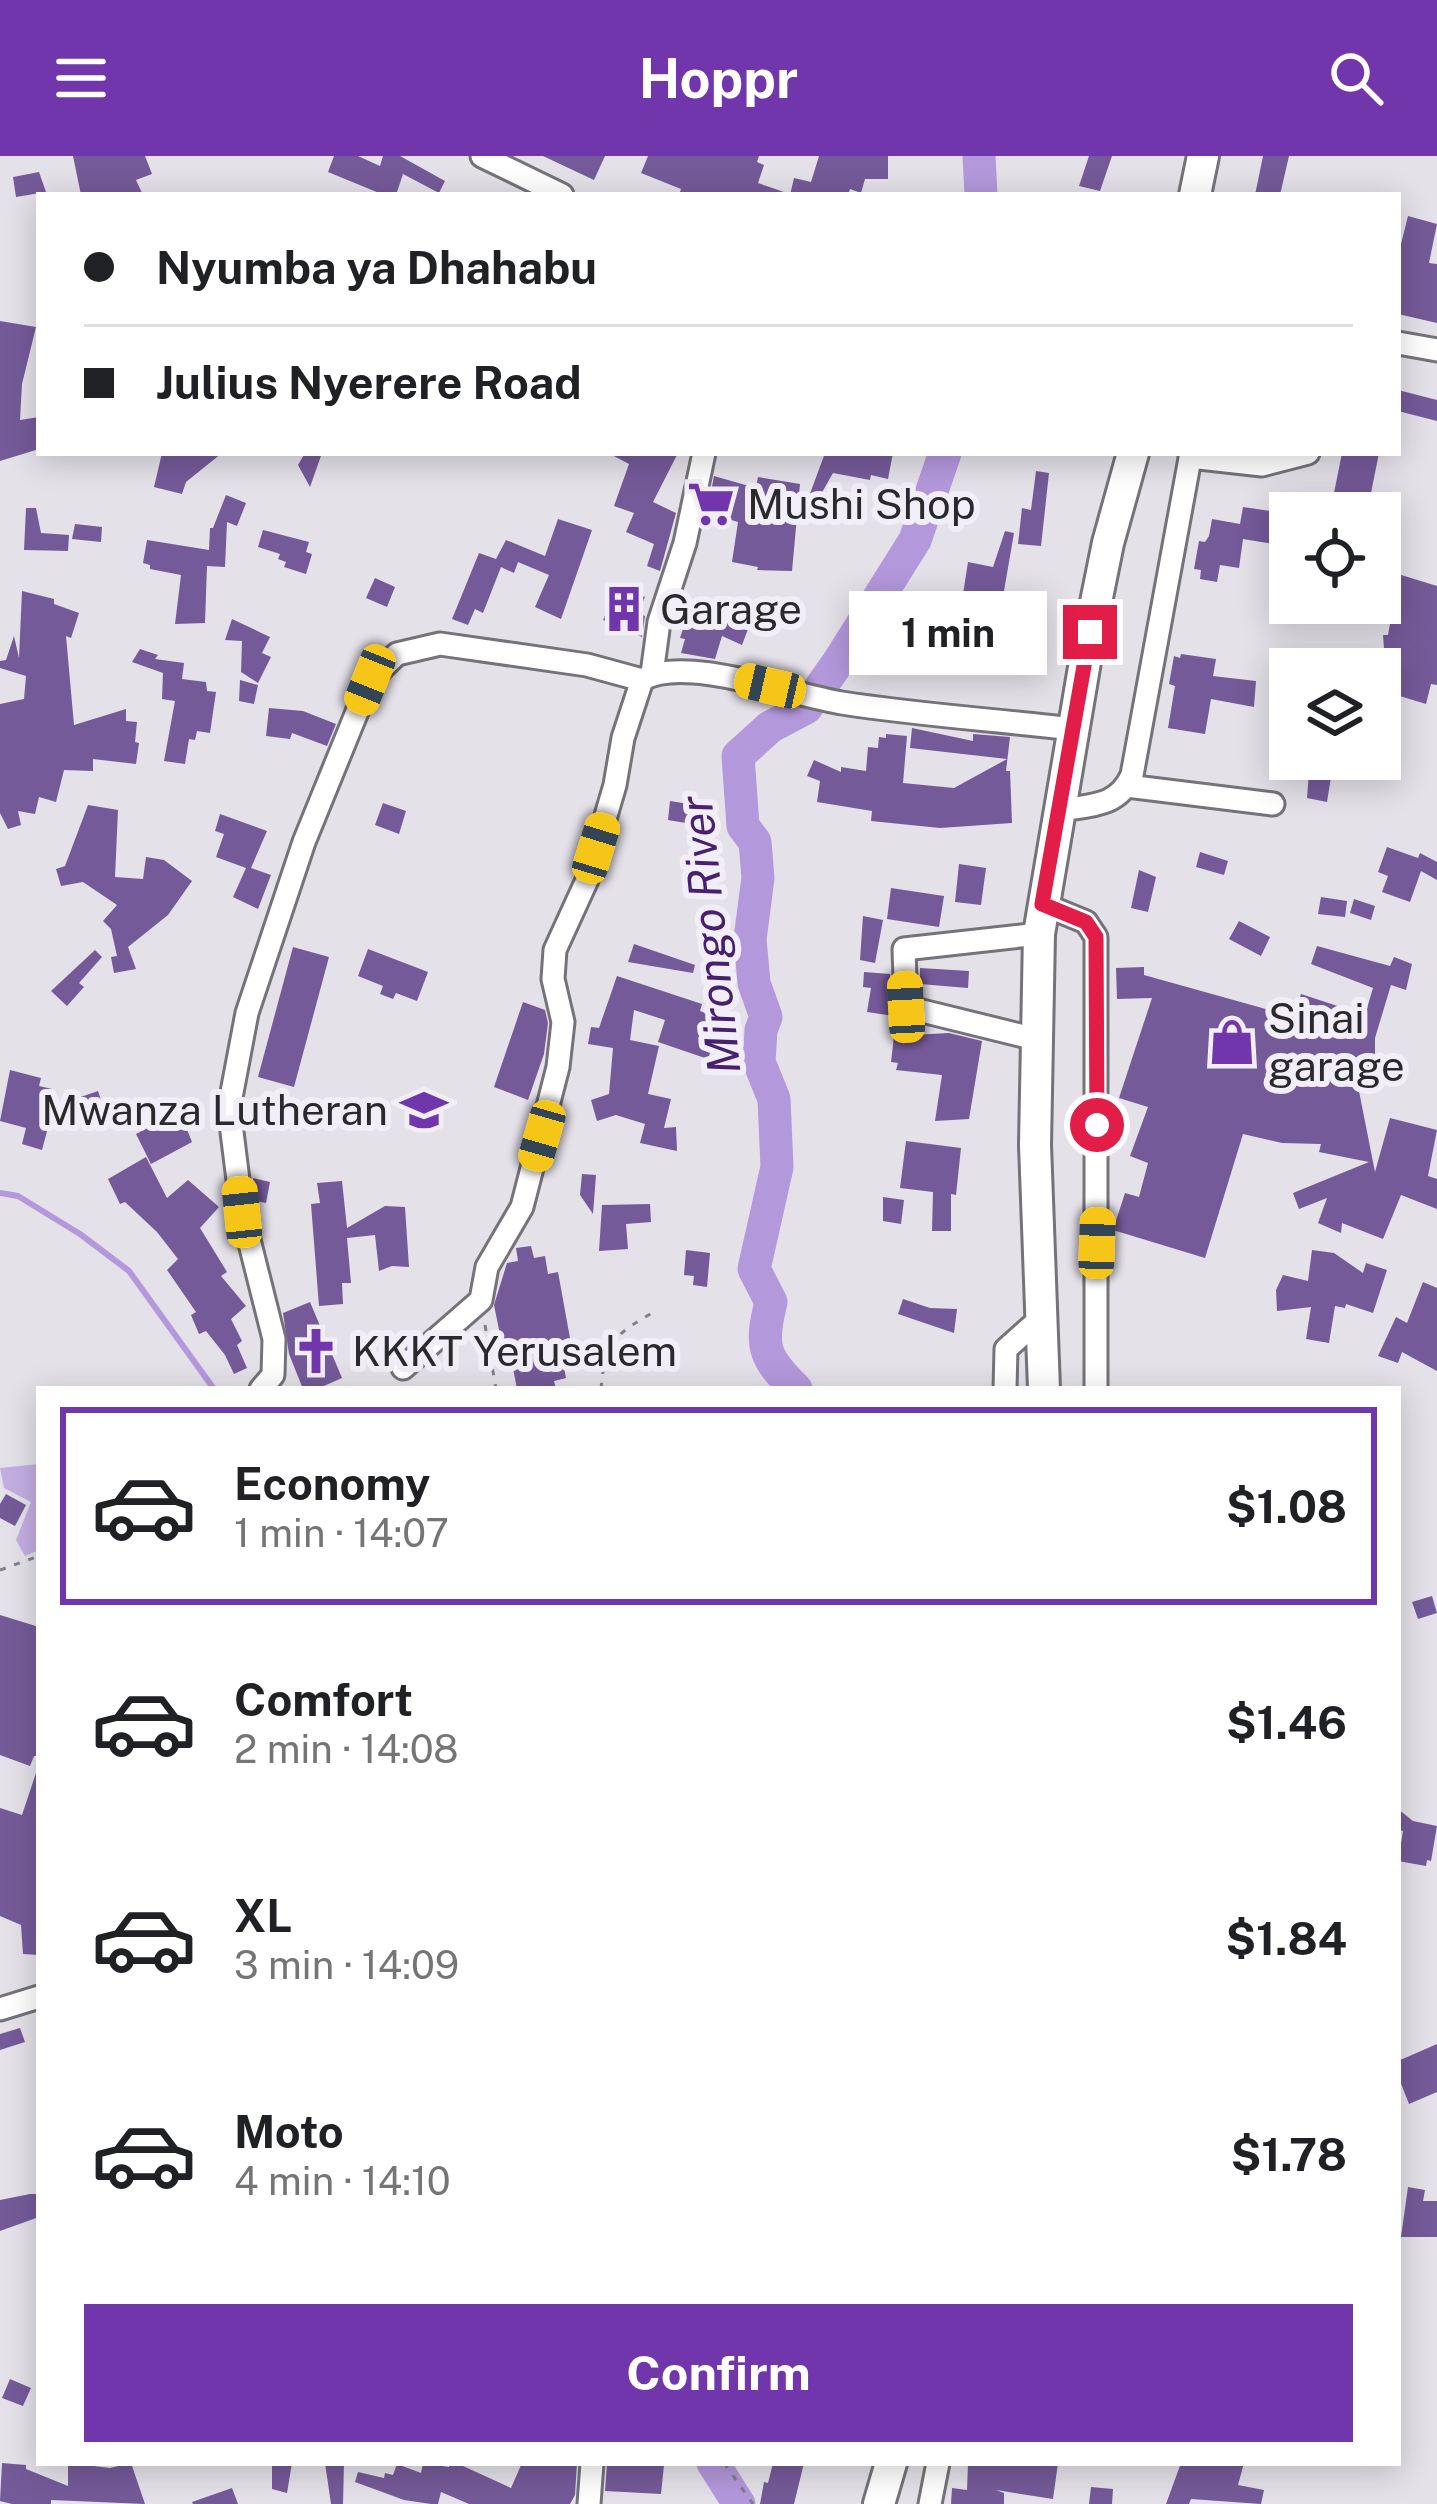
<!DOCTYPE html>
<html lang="en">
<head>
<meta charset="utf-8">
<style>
  body { margin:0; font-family:"Public Sans",sans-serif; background:#f2f2f2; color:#202124; height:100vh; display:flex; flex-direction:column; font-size:45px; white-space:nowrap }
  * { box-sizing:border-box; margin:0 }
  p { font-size:39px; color:#757577 }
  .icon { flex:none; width:66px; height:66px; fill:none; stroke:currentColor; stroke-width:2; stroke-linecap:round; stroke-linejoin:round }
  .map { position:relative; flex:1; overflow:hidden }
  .details { position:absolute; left:36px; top:1230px; width:1365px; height:1080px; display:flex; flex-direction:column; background:#fff; border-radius:0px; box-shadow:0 6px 30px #0003 }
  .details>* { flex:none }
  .banner { position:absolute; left:36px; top:36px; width:1365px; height:264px; border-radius:0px; box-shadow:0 6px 30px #0003; display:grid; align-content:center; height:264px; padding:0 48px; background:#fff }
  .fabs { position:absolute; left:1269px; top:336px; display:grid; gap:24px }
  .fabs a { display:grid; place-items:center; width:132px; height:132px; border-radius:0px; background:#fff; box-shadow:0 6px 30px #0003; font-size:60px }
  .end { position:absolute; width:54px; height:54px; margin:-27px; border:15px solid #e11d48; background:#fff; box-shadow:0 0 0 6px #fff }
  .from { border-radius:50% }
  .bubble { position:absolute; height:84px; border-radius:0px; background:#fff; box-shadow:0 6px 30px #0003; font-size:39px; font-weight:700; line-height:84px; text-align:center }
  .car { position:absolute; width:36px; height:72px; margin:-36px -18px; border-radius:15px; box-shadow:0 0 9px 3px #0007; background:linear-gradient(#f5c518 24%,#345 0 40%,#f5c518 0 76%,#345 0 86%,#f5c518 0) }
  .banner b { display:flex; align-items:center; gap:42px; height:114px; font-size:45px }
  .banner b+b { border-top:3px solid #e0e0e0 }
  .banner i { width:30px; height:30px; background:#202124 }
  ul { padding:21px 0 0; list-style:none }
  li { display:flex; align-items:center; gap:36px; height:198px; margin:0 24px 18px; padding:0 24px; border:6px solid transparent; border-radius:0px }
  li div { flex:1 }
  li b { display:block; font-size:45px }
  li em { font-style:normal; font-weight:700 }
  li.current { border-color:#7136ac }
  li>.icon { width:108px; height:108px; stroke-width:1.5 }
  .action { display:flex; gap:24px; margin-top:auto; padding:24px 48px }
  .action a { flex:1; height:138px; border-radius:0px; background:#7136ac; color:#fff; font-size:48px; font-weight:700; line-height:138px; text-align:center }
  header { display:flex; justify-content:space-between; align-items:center; height:156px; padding:0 48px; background:#7136ac; color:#fff; font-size:54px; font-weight:700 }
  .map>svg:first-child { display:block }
  .green { fill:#c3aee2 }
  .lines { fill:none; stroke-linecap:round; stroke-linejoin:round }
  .stream { stroke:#b498dc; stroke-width:6 }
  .river { stroke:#b498dc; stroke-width:33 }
  .building { fill:#755a99 }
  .minor-casing { stroke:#757279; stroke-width:27 }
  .highway-casing { stroke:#757279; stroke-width:36 }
  .path { stroke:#817f85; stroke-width:3; stroke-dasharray:6 9; stroke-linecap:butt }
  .minor { stroke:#fff; stroke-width:21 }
  .highway { stroke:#fff; stroke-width:30 }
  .route { stroke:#e11d48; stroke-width:15 }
  .labels { text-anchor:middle; stroke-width:12; stroke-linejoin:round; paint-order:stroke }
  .poi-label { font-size:42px; fill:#2a292c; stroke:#f1eef7; text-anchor:start }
  .water-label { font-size:45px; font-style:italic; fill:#47206f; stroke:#f1eef7 }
</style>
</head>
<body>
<header><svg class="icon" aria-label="menu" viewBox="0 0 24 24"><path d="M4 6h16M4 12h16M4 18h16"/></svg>Hoppr<svg class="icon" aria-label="search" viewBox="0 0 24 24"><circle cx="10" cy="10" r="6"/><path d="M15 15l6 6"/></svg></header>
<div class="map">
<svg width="1437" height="2348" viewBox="0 0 1437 2348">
  <rect width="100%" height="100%" fill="#e4e1e9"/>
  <!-- green -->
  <path class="green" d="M39 1308V1394L25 1400 16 1384 31 1346 4 1332 0 1312Z"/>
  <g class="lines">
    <!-- stream -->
    <path class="stream" d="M0 1037 18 1040 80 1078 129 1115 214 1233"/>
    <!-- river -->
    <path class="river" d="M979 0 981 39
      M796 1233C763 1201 760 1190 771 1146L754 1113 777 1011 774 943 759 906 761 874 766 861 754 827 750 783 758 722 755 686 743 670 738 600 770 571 806 552 839 505 915 384 945 297
      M713 2307 739 2348"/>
  </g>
  <!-- building -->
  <path class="building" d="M73 0H145L152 18 136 24 143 39H81Z
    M334 0H358L380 10 383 0H400L445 25 439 37 403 18 396 39H384L328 16Z
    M543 0H605L594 24Z
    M648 0H759L757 6 764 9 758 27 784 36V39H679L681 33 641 17Z
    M819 0H888V23H865L861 37 850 33 848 39H790L794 22 811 26Z
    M1089 0H1112L1100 35 1079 30Z
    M1263 0H1289L1280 39H1255Z
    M39 16 46 36 16 41 13 21Z
    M1408 60 1437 68 1429 107 1437 108V167L1398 158V100Z
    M0 165 36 171 22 228 20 264 39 261V293L0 305Z
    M1398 234 1437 244V265L1398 255Z
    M162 297H222L186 326 182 338 154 331Z
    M305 297H322L310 331 298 309Z
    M608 297H678L653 346 676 357 660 415 647 410 654 388 626 376 634 357 614 350 629 308Z
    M825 297H893L888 323 871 319 870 324 833 317 816 347 808 343Z
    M1342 297H1379L1367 357H1330Z
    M1036 315 1049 317 1041 390 1018 388 1022 352 1031 354Z
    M714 320 756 332 758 321 800 328 792 415 757 414 758 411 732 406 738 366 707 357Z
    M226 339 246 347 237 370 227 366 225 411 207 410 205 467 175 468 181 419 150 413V409L143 407 147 384 209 394 210 372H213Z
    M1243 351 1278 356 1273 388 1243 383 1239 412 1220 409 1217 426 1200 423 1201 414 1194 413 1199 385 1205 386 1209 380 1212 363 1240 368Z
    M26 352H36L41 377 69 379 68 395 24 394Z
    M558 363 592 374 561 463 535 451 549 419 518 406 514 417 501 411 483 457 475 453 468 469 452 463 479 397 496 403 506 384 545 400Z
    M75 368 102 371 101 386 72 383Z
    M263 374 309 386 306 396 312 398 306 418 284 411 286 406 278 403 280 398 258 391Z
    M1005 375 1014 377 1004 435 1008 436 1005 458 1000 457 997 479 969 475 970 467 959 464 968 406 993 411Z
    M1387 406 1401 412 1398 418 1437 430V529L1431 528 1426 548 1380 534V505L1385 506 1383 479H1388L1394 445 1382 443 1381 424Z
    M375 422 395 431 387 451 366 442Z
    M618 429 645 441 638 457 645 460 642 481 603 464Z
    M22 435 54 443V448L79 457 71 482 66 480 74 569 126 553V565L137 566 135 586 139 587 136 608 93 603V615L64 614 56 646 39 641 35 658 18 655 21 669 8 673 0 657V548L24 543 26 520 0 512V505L6 504 14 480 19 502Z
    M778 442 795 444 792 467 775 465Z
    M689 454 748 473 742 489 722 480 715 503 681 497 685 483 680 482Z
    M232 463 270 481 262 497 271 501 258 527 241 516 242 485 225 484Z
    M140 493 158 499 155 503 184 507 182 523 206 526 207 535 216 536 210 577 197 575 195 584 189 583 185 608 164 605 175 545 162 543 163 517 132 506Z
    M1181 498 1216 503 1213 520 1256 525 1254 551 1211 543 1205 578 1168 572 1175 530 1169 528 1174 500 1180 502Z
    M240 524 258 529 254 548 239 545Z
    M269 552 303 555 336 568 327 590 292 577 290 583 266 580Z
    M912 572 973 585V578L1010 581 1006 615H1010L1012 667 940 672 871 665 872 655 817 646 820 625 807 620 814 604 841 616V611L866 615 868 591 878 592 879 581 886 582V578L907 580 903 627 954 632 1007 603 910 592Z
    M1310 603H1349L1345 624 1331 621 1327 646 1307 642Z
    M670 645 695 649 692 668 668 664Z
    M383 647 406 655 399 678 375 669Z
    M88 649 118 654 115 721 143 723 146 701 164 704 192 725 168 759 128 791 136 813 114 817 111 801 117 800 111 773 103 765 117 749 83 726 61 730 56 713 65 710Z
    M220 658 267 675 251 712 271 719 258 753 233 741 246 712 216 701 224 678 215 675Z
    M1387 691 1418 702 1420 697 1437 706V724L1421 715 1410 746 1382 736 1388 720 1378 716Z
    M1200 696 1228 705 1224 719 1196 711Z
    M959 708 986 712 981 749 955 746Z
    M1139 714 1156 721 1148 756 1131 752Z
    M891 732 944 740 939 771 887 763Z
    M1321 741 1347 745 1345 761 1318 758Z
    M1354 743 1375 750 1371 764 1350 757Z
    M863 760 883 764 875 807 860 804Z
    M1239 765 1270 781 1261 800 1229 783Z
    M634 788 695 809 693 817 628 806Z
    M1317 790 1390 810 1394 801 1412 808 1406 834 1391 829 1375 882V920H1356L1375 1016 1390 962 1437 974 1428 1020 1437 1023V1053L1401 1039 1383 1083 1342 1067 1341 1077 1318 1067 1327 1042 1299 1053 1293 1037 1369 1006 1319 996 1321 988 1282 987 1243 978 1205 1102 1113 1074 1125 1037 1139 1041 1148 1007 1130 1000 1148 951 1119 942 1152 842 1117 843 1116 812 1144 811V819L1294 861 1301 838 1365 859 1373 832 1311 808Z
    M293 791 329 801 294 931 258 921Z
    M368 793 428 816 417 845 396 837 393 843 380 838 383 830 358 820Z
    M95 794 102 801 79 827 84 831 67 850 51 835Z
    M920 812 969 815 968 832 920 828Z
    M864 816 890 818 894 860 867 856 871 832 863 831Z
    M617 820 702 848 700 855 721 863 708 903 658 886 665 864 634 854 630 884 659 890 648 938 671 943 664 972 676 971 677 995 640 987 645 968 616 959 597 965 591 944 609 938 613 892 588 888 591 871 599 872Z
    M523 846 545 854 548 867 544 898 528 944 494 931Z
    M949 877 982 885 969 963 935 965 942 919 896 914 898 907 891 906 894 880Z
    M10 914 41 922 39 930 52 933 47 952 54 949 42 994 22 988 26 972 0 965Z
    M98 935 103 950 77 958 72 944Z
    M174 958 177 964 182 961 192 986 151 1008 136 978Z
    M906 985 961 992 956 1039 951 1038V1075H932L933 1036 900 1032Z
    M146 1001 167 1042 188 1024 219 1051 200 1072 227 1116 221 1120 246 1150 231 1163 242 1185 237 1189 247 1212 234 1218 225 1199 206 1175 199 1178 191 1159 196 1156 167 1114 178 1103 157 1076 125 1046 120 1048 108 1023Z
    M582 1018 596 1019 593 1058 580 1039Z
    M253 1022 270 1026 266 1047 256 1045Z
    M342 1025 347 1072 385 1050 405 1051 409 1111 392 1110 379 1115 375 1079 347 1082 351 1127H342L343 1148 319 1150 311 1048 320 1047 317 1027Z
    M883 1041 904 1044 901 1068 883 1065Z
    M650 1048 651 1066 626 1068 628 1093 599 1095 602 1049Z
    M531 1090 534 1102 545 1100 548 1118 558 1116 574 1204 563 1206 566 1222 554 1225 556 1233H517L513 1212 507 1213 494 1149 507 1107 518 1105 516 1092Z
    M686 1094 710 1097 707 1131 693 1129 694 1120 684 1119Z
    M1312 1094 1334 1097 1363 1117 1366 1107 1387 1114 1373 1157 1346 1148 1345 1152 1335 1150 1329 1187 1306 1183 1311 1151 1277 1155 1276 1134 1283 1119 1308 1125Z
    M1423 1126 1437 1132V1215L1402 1196 1398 1207 1378 1200 1396 1161 1407 1167Z
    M903 1143 930 1152 957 1153 954 1177 898 1158Z
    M310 1146 342 1222 317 1233H303L289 1198 283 1157Z
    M6 1338 26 1349 15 1370 0 1362V1348Z
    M1432 1440 1437 1457 1418 1463 1412 1446Z
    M0 1459 39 1471V1600H34L30 1610 0 1599Z
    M36 1617 39 1799 23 1798 21 1769 0 1760V1652L22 1659Z
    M1398 1653 1413 1665 1437 1670 1431 1705 1427 1704 1426 1710 1398 1705 1403 1675 1398 1674Z
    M20 1872 25 1886 0 1894V1878Z
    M1437 1888V1936L1409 1948 1398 1920V1905Z
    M1408 2031 1425 2034 1423 2045H1437V2081H1401Z
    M30 2038H39V2061L0 2075V2044Z
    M10 2223 31 2232 23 2250 2 2242Z
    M2 2307 26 2309V2313L68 2330V2307L110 2312 131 2307 145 2348 51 2344V2348H12L0 2345Z
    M272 2307H292L287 2337 272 2333Z
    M325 2307H344L343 2348H331Z
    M423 2307 449 2311V2307H463V2310L511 2332 522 2307H577L575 2339 570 2348H469L441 2336 438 2348H431L404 2344 355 2326 358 2316 384 2322 385 2317 393 2319 397 2308 421 2317Z
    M607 2307 664 2309 661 2338 605 2335Z
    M773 2307H804L794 2348H760L764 2326 768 2327Z
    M968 2307H1058L1053 2343 996 2334 1004 2337V2348H951L952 2332 967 2334Z
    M1181 2307H1244L1238 2329 1264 2334 1261 2348 1191 2343 1189 2348H1166Z
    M1091 2331 1113 2333 1112 2348H1089Z
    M232 2332 238 2348H193L192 2346Z"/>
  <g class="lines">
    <defs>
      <path id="minor" d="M482 0 562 39
        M1398 187 1437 194
        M1190 301 1262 309 1308 297
        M652 518 659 466 685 387 704 297
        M1127 630 1273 648
        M1060 654C1091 649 1118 651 1132 619L1191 297
        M1042 748 1086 766 1096 781V1233
        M1036 883 906 851 904 793 1039 778
        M403 1212 481 1144 487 1111 522 1051 558 911 563 866 553 823 555 794 587 724 615 629 623 582 642 524C684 498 794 540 842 547 919 559 997 564 1073 573
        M261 1233 273 1219 274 1183 242 1056 229 952 247 857 304 686 370 524 397 498 440 488 587 509 642 524
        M1005 1233 1006 1193 1041 1162
        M0 1853 39 1841
        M589 2348 592 2307
        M930 2348 938 2307"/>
      <path id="highway" d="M1195 39 1203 0
        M1044 1233 1035 989 1039 778 1090 476 1108 387 1133 297
        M879 2348 891 2307"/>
    </defs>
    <!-- minor casing -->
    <use href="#minor" class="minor-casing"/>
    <!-- highway casing -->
    <use href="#highway" class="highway-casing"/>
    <!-- path -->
    <path class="path" d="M485 1169 496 1233
      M601 1233C605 1184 616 1178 657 1154
      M0 1414 39 1400
      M724 2307 753 2348"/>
    <!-- minor -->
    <use href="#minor" class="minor"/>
    <!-- highway -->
    <use href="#highway" class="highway"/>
  </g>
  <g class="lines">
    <!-- route -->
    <path class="route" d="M1090 476 1042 748 1086 766 1096 781 1097 969"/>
  </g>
  <!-- icons -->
  <defs>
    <symbol id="supermarket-bare" viewBox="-9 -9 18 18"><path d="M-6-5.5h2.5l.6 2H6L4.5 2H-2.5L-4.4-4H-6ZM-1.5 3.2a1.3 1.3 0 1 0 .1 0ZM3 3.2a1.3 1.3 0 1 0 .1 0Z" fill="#7136ac" stroke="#f1eef7" stroke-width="2.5" paint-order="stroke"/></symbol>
    <symbol id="building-bare" viewBox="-9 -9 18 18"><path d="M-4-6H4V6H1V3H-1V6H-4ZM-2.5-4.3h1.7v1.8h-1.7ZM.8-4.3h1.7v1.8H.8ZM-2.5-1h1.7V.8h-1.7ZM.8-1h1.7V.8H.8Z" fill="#7136ac" stroke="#f1eef7" stroke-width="2.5" paint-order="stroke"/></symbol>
    <symbol id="shop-bare" viewBox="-9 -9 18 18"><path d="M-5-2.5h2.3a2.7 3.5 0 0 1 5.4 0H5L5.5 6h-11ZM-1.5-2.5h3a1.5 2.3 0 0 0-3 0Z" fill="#7136ac" stroke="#f1eef7" stroke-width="2.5" paint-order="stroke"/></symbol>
    <symbol id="school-bare" viewBox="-9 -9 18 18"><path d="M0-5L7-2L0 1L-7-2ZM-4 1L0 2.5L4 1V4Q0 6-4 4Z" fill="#7136ac" stroke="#f1eef7" stroke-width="2.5" paint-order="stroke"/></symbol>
    <symbol id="church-bare" viewBox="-9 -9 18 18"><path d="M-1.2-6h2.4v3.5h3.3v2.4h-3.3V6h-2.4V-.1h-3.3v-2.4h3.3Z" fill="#7136ac" stroke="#f1eef7" stroke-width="2.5" paint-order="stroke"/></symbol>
  </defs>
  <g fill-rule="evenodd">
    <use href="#supermarket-bare" x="678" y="315" width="66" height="66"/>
    <use href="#building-bare" x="591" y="420" width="66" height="66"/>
    <use href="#shop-bare" x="1199" y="853" width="66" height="66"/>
    <use href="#school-bare" x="391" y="921" width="66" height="66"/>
    <use href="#church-bare" x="283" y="1162" width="66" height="66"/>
  </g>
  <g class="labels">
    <!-- poi labels -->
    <g class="poi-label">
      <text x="747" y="363">Mushi Shop</text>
      <text x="660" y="468">Garage</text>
      <text x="1268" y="877">Sinai<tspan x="1268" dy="48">garage</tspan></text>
      <text x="388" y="969" text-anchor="end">Mwanza Lutheran</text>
      <text x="352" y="1210">KKKT Yerusalem</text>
    </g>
    <!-- water labels -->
    <g class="water-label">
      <text transform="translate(710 779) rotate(-96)" y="16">Mirongo River</text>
    </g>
  </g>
</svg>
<div class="fabs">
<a><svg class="icon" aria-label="locate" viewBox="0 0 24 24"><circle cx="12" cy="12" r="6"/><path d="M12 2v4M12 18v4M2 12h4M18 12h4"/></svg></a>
<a><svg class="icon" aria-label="layers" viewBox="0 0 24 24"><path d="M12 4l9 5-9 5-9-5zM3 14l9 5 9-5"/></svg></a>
</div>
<i class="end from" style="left:1097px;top:969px"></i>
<i class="end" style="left:1090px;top:476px"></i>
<div class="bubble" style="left:849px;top:435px;width:198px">1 min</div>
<i class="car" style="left:370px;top:524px;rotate:202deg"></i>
<i class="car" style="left:770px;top:530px;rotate:283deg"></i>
<i class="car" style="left:596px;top:692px;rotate:17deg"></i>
<i class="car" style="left:906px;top:851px;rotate:357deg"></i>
<i class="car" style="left:542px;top:980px;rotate:196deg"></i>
<i class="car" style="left:242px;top:1056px;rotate:354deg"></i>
<i class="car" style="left:1097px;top:1087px;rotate:2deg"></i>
<div class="banner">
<b><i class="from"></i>Nyumba ya Dhahabu</b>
<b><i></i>Julius Nyerere Road</b>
</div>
<section class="details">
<ul>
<li class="current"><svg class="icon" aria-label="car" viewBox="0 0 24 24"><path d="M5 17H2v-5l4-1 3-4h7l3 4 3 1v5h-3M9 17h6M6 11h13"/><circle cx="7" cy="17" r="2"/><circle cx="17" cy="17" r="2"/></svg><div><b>Economy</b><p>1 min · 14:07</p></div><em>$1.08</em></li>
<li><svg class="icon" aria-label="car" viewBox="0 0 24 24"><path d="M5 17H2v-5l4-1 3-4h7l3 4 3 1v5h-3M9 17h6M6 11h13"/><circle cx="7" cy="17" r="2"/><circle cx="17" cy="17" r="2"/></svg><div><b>Comfort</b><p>2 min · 14:08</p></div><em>$1.46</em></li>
<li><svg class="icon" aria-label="car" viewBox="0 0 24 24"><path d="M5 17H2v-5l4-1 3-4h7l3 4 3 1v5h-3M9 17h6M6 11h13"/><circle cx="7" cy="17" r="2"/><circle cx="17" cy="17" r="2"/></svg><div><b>XL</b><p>3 min · 14:09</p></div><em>$1.84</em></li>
<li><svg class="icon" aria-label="car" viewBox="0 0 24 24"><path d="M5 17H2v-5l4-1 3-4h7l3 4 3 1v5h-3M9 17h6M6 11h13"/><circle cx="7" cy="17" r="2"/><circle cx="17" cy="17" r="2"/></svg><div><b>Moto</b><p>4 min · 14:10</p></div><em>$1.78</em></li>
</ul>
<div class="action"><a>Confirm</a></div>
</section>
</div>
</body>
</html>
